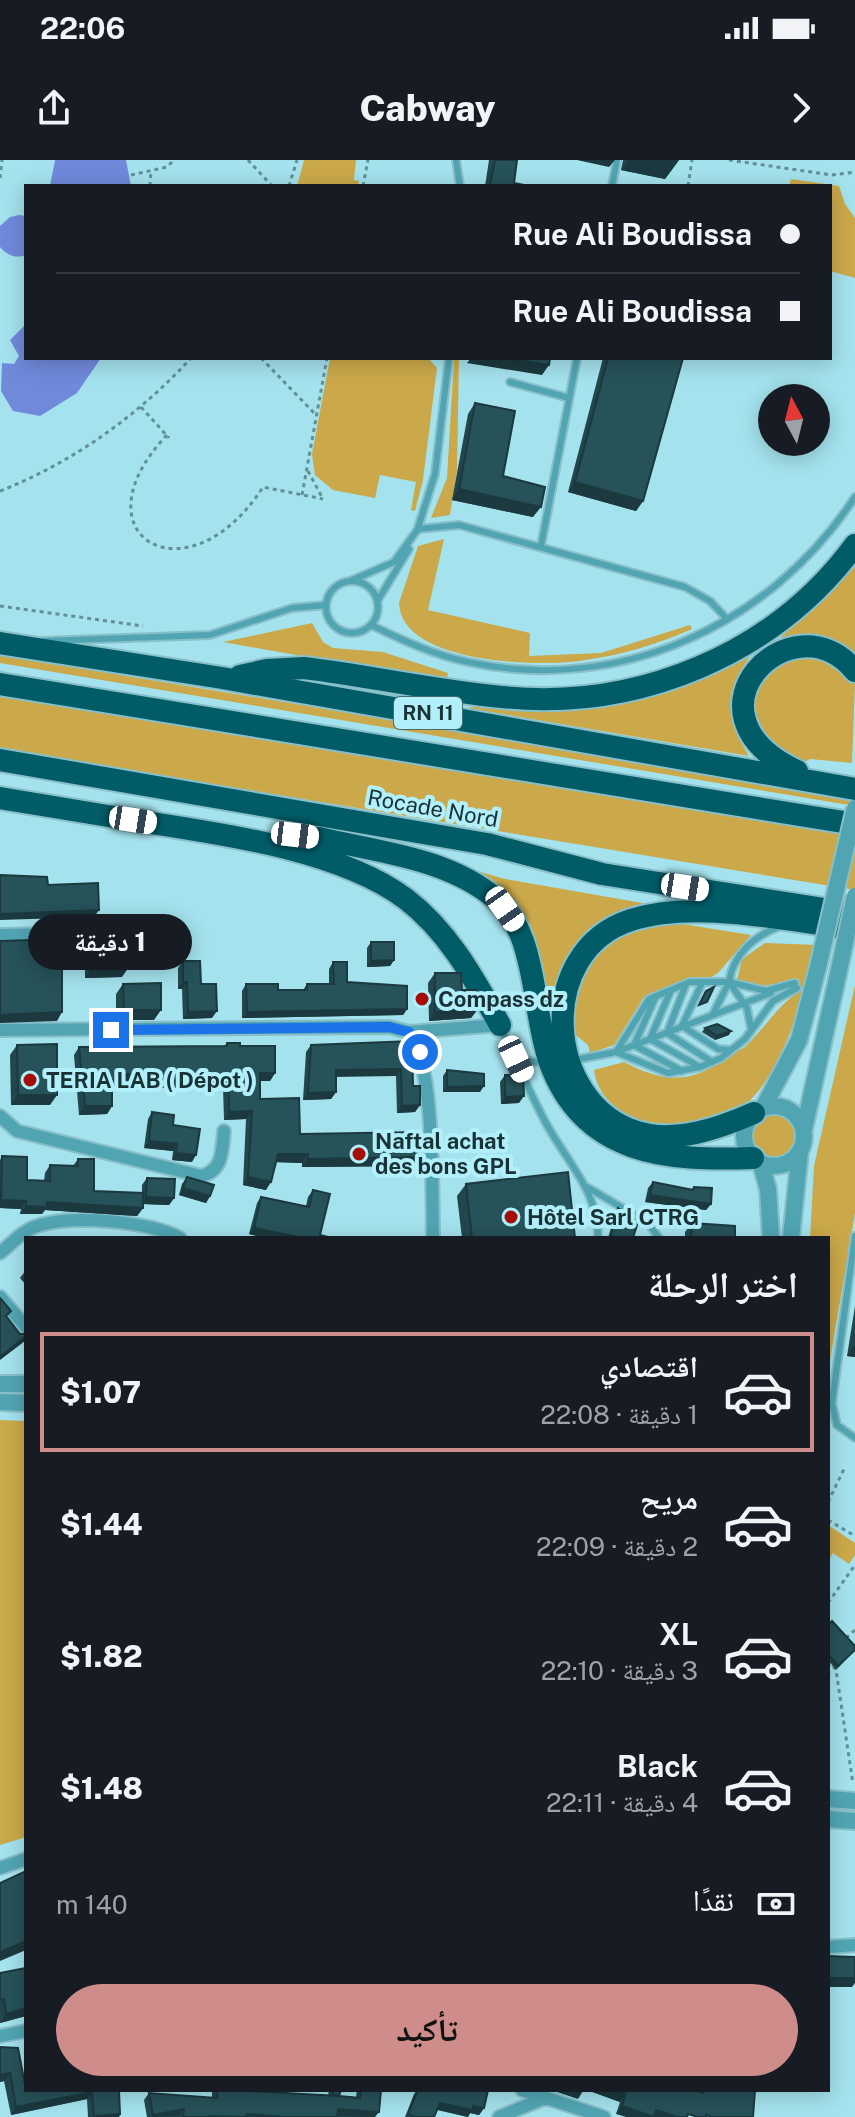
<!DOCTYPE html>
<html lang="ar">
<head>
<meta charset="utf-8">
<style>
  body { margin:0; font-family:"Public Sans","Noto Naskh Arabic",sans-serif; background:#20242c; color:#f1f3f6; direction:rtl; height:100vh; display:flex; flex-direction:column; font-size:30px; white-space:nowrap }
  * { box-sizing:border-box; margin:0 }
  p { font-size:26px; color:#9ea1a6 }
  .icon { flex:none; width:44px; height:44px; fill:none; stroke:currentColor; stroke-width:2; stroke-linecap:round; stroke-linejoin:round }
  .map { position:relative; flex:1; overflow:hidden; direction:ltr }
  .drawer { position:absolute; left:24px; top:1076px; width:806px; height:856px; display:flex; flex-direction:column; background:#171b24; border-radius:0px; box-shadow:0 4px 20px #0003; direction:rtl }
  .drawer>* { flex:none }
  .hud { position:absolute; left:24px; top:24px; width:808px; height:176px; border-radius:0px; box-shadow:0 4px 20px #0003; direction:rtl; display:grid; align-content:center; height:176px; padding:0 32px; background:#171b24 }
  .needle { width:52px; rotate:353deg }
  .controls { position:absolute; left:758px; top:224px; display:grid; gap:16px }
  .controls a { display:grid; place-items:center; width:72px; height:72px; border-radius:50%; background:#171b24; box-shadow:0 4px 20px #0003; font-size:40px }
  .end { position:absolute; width:36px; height:36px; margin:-18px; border:10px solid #1a73e8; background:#fff; box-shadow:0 0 0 4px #fff }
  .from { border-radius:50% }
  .bubble { position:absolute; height:56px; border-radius:28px; background:#171b24; box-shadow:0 4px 20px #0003; font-size:26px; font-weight:800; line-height:56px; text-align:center; direction:rtl }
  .car { position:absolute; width:24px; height:48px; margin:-24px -12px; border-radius:10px; box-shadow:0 0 6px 2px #0007; background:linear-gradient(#fff 24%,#345 0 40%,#fff 0 76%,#345 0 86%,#fff 0) }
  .hud b { display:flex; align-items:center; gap:28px; height:76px; font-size:30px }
  .hud b+b { border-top:2px solid #363941 }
  .hud i { width:20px; height:20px; background:#f1f3f6 }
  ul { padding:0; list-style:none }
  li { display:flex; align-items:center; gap:24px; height:120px; margin:0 16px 12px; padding:0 16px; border:4px solid transparent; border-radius:0px }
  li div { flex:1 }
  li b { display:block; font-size:30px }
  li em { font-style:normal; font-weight:800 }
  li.current { border-color:#ce8c8a }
  li>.icon { width:72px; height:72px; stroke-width:1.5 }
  h2 { padding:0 32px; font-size:36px; line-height:96px }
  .pay { display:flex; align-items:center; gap:20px; height:88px; padding:0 32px; font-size:30px }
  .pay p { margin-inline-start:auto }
  .cta { display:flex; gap:16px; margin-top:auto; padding:16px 32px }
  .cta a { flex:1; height:92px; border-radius:48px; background:#ce8c8a; color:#111; font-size:32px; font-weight:800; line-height:92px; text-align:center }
  .status { display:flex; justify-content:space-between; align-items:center; height:56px; padding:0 40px; background:#171b24; direction:ltr }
  .status svg { height:22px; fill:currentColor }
  header { display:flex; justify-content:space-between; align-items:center; height:104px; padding:0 32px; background:#171b24; font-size:36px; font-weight:800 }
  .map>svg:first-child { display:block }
  .green { fill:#cba94a }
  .water { fill:#7089db }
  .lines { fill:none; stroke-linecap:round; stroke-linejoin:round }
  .service-casing { stroke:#88bfc8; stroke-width:10 }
  .minor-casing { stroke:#88bfc8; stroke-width:16 }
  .tertiary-casing { stroke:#88bfc8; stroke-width:20 }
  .motorway-casing { stroke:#88bfc8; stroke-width:26 }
  .path { stroke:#639097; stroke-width:3; stroke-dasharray:4 4; stroke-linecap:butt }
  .service { stroke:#51a5b3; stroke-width:6 }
  .minor { stroke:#51a5b3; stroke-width:12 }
  .tertiary { stroke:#51a5b3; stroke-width:16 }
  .motorway { stroke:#025c67; stroke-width:22 }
  .tertiary-bridge-casing { stroke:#88bfc8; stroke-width:20; stroke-linecap:butt }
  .tertiary-bridge { stroke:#51a5b3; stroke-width:16 }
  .wall { fill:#21474d }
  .shaded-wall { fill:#1b393e }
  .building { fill:#265259; stroke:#1b393e; stroke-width:2 }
  .route { stroke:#1a73e8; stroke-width:10 }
  .poi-dot { fill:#a40e07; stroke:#b1effa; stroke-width:3 }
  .labels { text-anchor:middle; stroke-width:8; stroke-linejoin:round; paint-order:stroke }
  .shield { fill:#b1effa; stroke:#476b71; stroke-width:2 }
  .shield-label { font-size:20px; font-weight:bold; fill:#193236 }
  .street-label { font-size:22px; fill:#193236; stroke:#b1effa }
  .poi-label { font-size:22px; font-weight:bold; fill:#193236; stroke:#b1effa; text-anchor:start }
</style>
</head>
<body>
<div class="status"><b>22:06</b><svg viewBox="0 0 49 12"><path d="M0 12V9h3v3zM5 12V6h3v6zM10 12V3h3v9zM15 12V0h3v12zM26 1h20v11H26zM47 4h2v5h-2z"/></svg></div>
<header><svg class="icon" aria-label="forward" viewBox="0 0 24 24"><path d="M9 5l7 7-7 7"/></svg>Cabway<svg class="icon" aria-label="share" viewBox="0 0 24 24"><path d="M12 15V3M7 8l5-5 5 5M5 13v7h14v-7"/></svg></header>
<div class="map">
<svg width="855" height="1957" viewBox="0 0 855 1957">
  <rect width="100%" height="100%" fill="#a4e2ed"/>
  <!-- green -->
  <path class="green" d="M304 0H356L354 20 359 21 358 26H297Z
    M791 19 839 26 845 44 855 58V118L830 111V26H789Z
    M330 198H428L437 208 423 320 415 351 411 350 416 322 380 315 375 338 333 330 315 315 312 294Z
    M454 198H459L457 311 450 355 431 358 447 318Z
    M444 379 428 450 530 473 529 496 601 493 690 465 692 469C656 485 618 496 579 501 536 507 401 503 399 443L418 386Z
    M855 407V494C836 475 805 472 780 478Z
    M312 463 323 482 333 488 383 492 448 513 447 522 223 482Z
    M755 490C726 525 725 558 749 596L467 548C494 543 526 551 554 550 625 549 694 525 755 490Z
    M0 495 851 636 849 645 0 503Z
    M820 495 850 517 855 524 852 603 810 599 804 602C768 586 728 547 769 512 775 507 782 498 789 496 798 494 811 496 820 495Z
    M0 533 855 675V730L0 589Z
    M450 703 505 719 648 744 620 754 561 818 551 861 537 785 524 758Z
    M670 762 751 775 718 813 707 820 695 817 644 837 614 885 590 893 588 885 572 872C579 806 601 771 670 762Z
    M765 783 817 785C803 837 778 942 719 960 711 963 702 963 694 963 675 966 659 969 640 961 617 951 597 936 594 910L624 902C666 924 694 924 731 894 736 891 742 890 747 885 765 867 777 847 798 832L794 820 763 826 737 820 742 799Z
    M855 825V1053L828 1212V1078H810L814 1006Z
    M753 976a21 21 0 1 1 42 0a21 21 0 1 1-42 0Z
    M0 1260 26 1261V1677L0 1685Z
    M828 1365 855 1383V1395L849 1404 833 1393 828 1401Z"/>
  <!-- water -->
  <path class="water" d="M55 0H126L131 26H50Z
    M19 55 26 56V95C15 99 7 95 0 87V66L10 57Z
    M26 164V198H101L77 233 40 256 13 251 1 231 2 203 14 204 19 196 10 180Z"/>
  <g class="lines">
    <defs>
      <path id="service" d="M456 0 460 26
        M612 26 617 0
        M510 222 569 238
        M417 371 435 314 449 198
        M541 386 577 198
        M350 421 394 402 418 369 459 365 685 427 710 441 727 459
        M326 447a26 26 0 1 1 52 0a26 26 0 1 1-52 0Z
        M378 440 409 389
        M371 465C402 480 434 495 468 502 620 535 771 465 855 337
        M43 481 210 475 292 448 326 445
        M702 823 682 866 718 889 730 890
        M795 823 766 831 729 822H690L649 839 616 892 668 913 700 907 721 898 745 879 773 841 797 828
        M686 824 667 873 712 902
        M671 830 650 879 700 907
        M656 836 634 885 682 911
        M713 854 729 822
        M501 868C516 900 530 934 547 965 568 1003 599 1033 598 1078
        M751 868 747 848 729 822C733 794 755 775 781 766
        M516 899 537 902
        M574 900 616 892 771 833
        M587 1027 648 1063 659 1078
        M855 1076 832 1243 837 1265 855 1278"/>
      <path id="minor" d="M0 775 109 773
        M0 870 389 867 409 872C435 902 432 1034 433 1078
        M409 872 500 865
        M0 956 17 971 201 1016C223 1011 222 991 224 971
        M0 1093C12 1083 24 1069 40 1065 74 1055 149 1061 180 1078
        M0 1137 26 1167
        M0 1708 26 1699
        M828 1787 855 1785
        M0 1876 26 1871
        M522 1930 604 1957
        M499 1957 545 1938"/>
      <path id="tertiary" d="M744 976a30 30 0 1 1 60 0a30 30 0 1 1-60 0Z
        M763 948 799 880 818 807
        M804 969 839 810
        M761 1004 768 1029 771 1078
        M791 1078 800 992
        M0 1224H26
        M0 1242 26 1243
        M828 1639 855 1641
        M828 1659 855 1661"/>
      <path id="motorway" d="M0 483 222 518 855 629
        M240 516 267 510 304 508C370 516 436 531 502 537 637 551 774 495 855 385
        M0 524 855 664
        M0 600 487 684 602 714 855 754
        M797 611C673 553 793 435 855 511
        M0 638C44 645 88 653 132 660 215 673 338 688 406 739 449 772 474 819 500 865
        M319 678C378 692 448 698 496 739 523 763 529 799 535 832 539 856 542 880 550 903 584 996 668 1001 753 998
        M754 953C720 968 675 984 637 972 544 943 534 791 631 760 692 740 779 759 842 767"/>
    </defs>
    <!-- service casing -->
    <use href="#service" class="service-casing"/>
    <!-- minor casing -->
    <use href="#minor" class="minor-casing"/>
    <!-- tertiary casing -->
    <use href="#tertiary" class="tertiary-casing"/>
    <!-- motorway casing -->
    <use href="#motorway" class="motorway-casing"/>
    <!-- path -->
    <path class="path" d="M248 0 272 26
      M729 0 832 15 855 12
      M131 15 167 7 174 0
      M0 18 2 0
      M150 26 151 11
      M289 26 297 0
      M363 26 368 0
      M688 26 692 0
      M261 198 317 256
      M141 247 169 278
      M167 275C71 376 188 444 263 327L323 339
      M308 311 323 339
      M0 331C72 303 139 255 191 198
      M302 335 327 198
      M0 446 143 466
      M828 1342 845 1307
      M828 1360 855 1376
      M828 1443 855 1405
      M846 1478 855 1470
      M828 1500 836 1510 853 1624
      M828 1547 829 1501"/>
    <!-- service -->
    <use href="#service" class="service"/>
    <!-- minor -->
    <use href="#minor" class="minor"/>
    <!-- tertiary -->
    <use href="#tertiary" class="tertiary"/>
    <!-- motorway -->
    <use href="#motorway" class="motorway"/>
    <defs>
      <path id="tertiary-bridge" d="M818 807 855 648
        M839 810 855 736"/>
    </defs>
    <!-- tertiary-bridge casing -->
    <use href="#tertiary-bridge" class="tertiary-bridge-casing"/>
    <!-- tertiary-bridge -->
    <use href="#tertiary-bridge" class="tertiary-bridge"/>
  </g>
  <!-- wall -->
  <path class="wall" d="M489 0H517L514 23 529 26H485Z
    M623 0H679L665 19 621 10Z
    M603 198H683L643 341 636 351 568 332Z
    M475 243 503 316 533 357 452 340 468 254Z
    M92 779 122 817 85 818V789Z
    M371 782 394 800 390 806 367 807V788Z
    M183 801 201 824 212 858 183 859 182 829H178V808Z
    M333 802 347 822 407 849 403 855 242 858V831L246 824 278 830H303L307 824H329V809Z
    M435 813 462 830 478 849 471 858 429 861 428 823Z
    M123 824 154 860H116V834Z
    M705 868 729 875 715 880 702 872Z
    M412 881 413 926 420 945 415 952 397 953 396 916H336V932L331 939 303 940 306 892 311 885Z
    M227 883 240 886 275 913 270 921H260V939L300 974 416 1006 302 1007V1003L276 1002 266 1030 243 1025 246 959 224 960 223 927 150 928V922H120L116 927H112V946L107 954 79 955 74 895 79 887 224 886Z
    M17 885 50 945H11L10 895Z
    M447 910 480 932H443V916Z
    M505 915 519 943 501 944 500 922Z
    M152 952 173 965 192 1002 172 1000 173 991 144 988 148 959Z
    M2 996 27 1020 44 1021 45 1013 50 1005 73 1006 78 999 94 1031 142 1033V1025L147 1018 174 1038 169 1045 143 1044V1048L137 1056 45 1050 42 1054H20L21 1049 0 1048V1000Z
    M187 1017 210 1036 206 1043 179 1035 182 1024Z
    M653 1022 692 1029 694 1027 711 1044 706 1050 645 1042 648 1028Z
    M466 1024 575 1078H462L457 1036Z
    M313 1030 320 1075 332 1078H266L249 1074 257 1043 261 1037 306 1046 308 1037Z
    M618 1048 633 1078H608L616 1051Z
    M692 1063 735 1078H685V1072Z
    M26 1110V1125L20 1118Z
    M855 1146V1197L847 1196Z
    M828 1465 855 1490 836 1510 828 1500Z
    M26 1808V1856L0 1863V1813Z
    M0 1887 25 1925 115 1930 120 1954 119 1957H88L87 1939 11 1955 4 1921 0 1922Z
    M212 1930H248V1931L328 1936 329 1930H341L339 1936 356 1937 357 1930H381L375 1957H147L144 1940 149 1933 212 1938Z
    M417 1930H488L484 1948 479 1955 470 1953 468 1957 437 1950 434 1957H405L414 1934Z
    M587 1930 700 1932 701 1930H755L616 1954 620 1942Z"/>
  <!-- shaded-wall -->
  <path class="shaded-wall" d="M577 0H615L609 7Z
    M628 0H679L665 19 621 10Z
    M471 198H505L549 205 542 215 467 203Z
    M575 322 643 341 636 351 568 332Z
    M459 329 541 347 533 357 452 340Z
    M99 750 94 757 0 760V754Z
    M394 800 390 806 367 807 371 801Z
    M92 807H129L122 817 85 818Z
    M183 822H187L182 829H178Z
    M407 849 403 855 242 858 247 852Z
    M478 849 471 858 429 861 435 852Z
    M124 850H161L154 860H116Z
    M217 851 212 858 183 859 188 852Z
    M62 852 57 861 0 863V855Z
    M731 871 729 875 715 880 717 876Z
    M401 909 396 916 331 917 336 910Z
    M260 913H275L270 921H255Z
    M122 914H156L150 922H120L116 927H106L112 919Z
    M229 919 223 927 150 928 156 920Z
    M484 926 480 932H443L447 927Z
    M336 932 331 939 303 940 308 933Z
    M18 935H57L50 945H11Z
    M524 936 519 943 501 944 505 937Z
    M420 945 415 952 397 953 402 946Z
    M85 946H112L107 954 79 955Z
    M252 951 246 959 224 960 229 952Z
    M149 981 177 984 173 991 144 988Z
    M176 993 196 995 192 1002 172 1000Z
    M278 994H308L302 1003 272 1002Z
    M421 997 416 1006 302 1007 308 999Z
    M248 1017 271 1022 266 1030 243 1025Z
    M183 1028 210 1036 206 1043 179 1035Z
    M650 1035 711 1044 706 1050 645 1042Z
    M146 1037 174 1038 169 1045 142 1044Z
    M1 1040 26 1041 21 1049 0 1048Z
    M47 1042 143 1048 137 1056 45 1050 42 1054H20L26 1046Z
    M254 1068 304 1078H266L249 1074Z
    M26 1176 25 1181 0 1200V1197Z
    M855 1184V1197L847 1196Z
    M26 1781V1790L0 1801V1792Z
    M830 1818H855V1823L852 1827H828Z
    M26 1848V1856L0 1863 6 1854Z
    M10 1913 4 1921 0 1922V1915Z
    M551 1930H580L583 1931 578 1939Z
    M587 1930H614L626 1934 620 1942Z
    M92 1932 87 1939 11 1955 16 1947Z
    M440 1943 473 1946 484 1948 479 1955 470 1953 468 1957 435 1949Z
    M622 1946 656 1950 677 1957H626L616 1954Z
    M184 1949 179 1956 152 1957 153 1955Z
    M338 1949 379 1952 375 1957 333 1956Z
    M120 1954 119 1957H93L94 1956Z
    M247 1954 285 1957H245Z"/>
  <!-- building -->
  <path class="building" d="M495 0H517L514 23 529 26H490Z
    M505 198H550L549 205Z
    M608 198H683L643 341 575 322Z
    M475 243 515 251 503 316 545 327 541 347 459 329Z
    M0 715 47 717 48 725 98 723 99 750 0 754Z
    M62 779V852L0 855V781Z
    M92 779H129V807H92Z
    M371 782H394V800L371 801Z
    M183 801H200L201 824H216L217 851 188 852 187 822H183Z
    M333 802H347V822L407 826V849L247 852 246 824H278V830H307V824H334Z
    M435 813H461L462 830H476L478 849 435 852Z
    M161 823V850H124L123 824Z
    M714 827 707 842 699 845 706 831Z
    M717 864 731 871 717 876 705 868Z
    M412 881 413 926H420V945L402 946 401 909 336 910V932L308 933 311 885Z
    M227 883H240V886H275V913H260V939L299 938 300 974 421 972V997L308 999V994H278L271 1022 248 1017 252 951 229 952V919L156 920V914H122V919H112V946H85L79 887 227 886Z
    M57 884V935H18L17 885Z
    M447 910 484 914V926L447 927Z
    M505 915H523L524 936 505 937Z
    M152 952 174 955 173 965 200 969 196 995 176 993 177 984 149 981Z
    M2 996 27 997V1020L50 1021V1005L78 1006V999H94V1031L143 1033V1048L47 1042V1047L26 1046V1041L1 1040Z
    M568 1012 575 1078H472L466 1024Z
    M187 1017 214 1025 210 1036 183 1028Z
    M147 1018 175 1019 174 1038 146 1037Z
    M653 1022 693 1030 694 1027 712 1028 711 1044 650 1035Z
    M313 1030 330 1034 320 1075 332 1078H304L254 1068 261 1037 309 1047Z
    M618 1048 638 1062 633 1078H610Z
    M692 1063 735 1066V1078H691Z
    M0 1138 11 1151 6 1156 20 1174H26V1176L0 1197Z
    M832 1461 855 1486V1490L838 1506 828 1494V1465Z
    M26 1711V1781L0 1792V1723Z
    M828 1796 855 1797V1818H830L828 1835Z
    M26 1808V1848L6 1854 4 1839 0 1840V1813Z
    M0 1887 18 1888 26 1930 119 1931 120 1954 94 1956 92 1932 16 1947 10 1913 0 1915Z
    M217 1930H248V1931L339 1936 333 1935V1930H341L339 1936 360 1938 361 1930H381L379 1952 338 1949 337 1957H285L247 1954 246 1957 209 1956V1957H183L184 1949 153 1955 149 1933 217 1938Z
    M418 1930H488L484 1948 473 1946 472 1950 440 1943 434 1957H416L408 1954Z
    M614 1930H693L703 1933 704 1930H755L753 1957H712L706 1955V1957H698L688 1954 687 1957H677L656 1950 654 1957 622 1946 626 1934Z"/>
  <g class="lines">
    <!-- route -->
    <path class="route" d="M111 870 389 867 409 872 420 892"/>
  </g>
  <!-- markers -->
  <g class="poi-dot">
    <circle cx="422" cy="839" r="8"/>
    <circle cx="30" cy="920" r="8"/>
    <circle cx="359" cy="994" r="8"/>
    <circle cx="511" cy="1057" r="8"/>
  </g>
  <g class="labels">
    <!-- shield labels -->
    <rect class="shield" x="394" y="537" width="68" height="32" rx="6"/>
    <g class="shield-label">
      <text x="428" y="560">RN 11</text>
    </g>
    <!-- street labels -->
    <g class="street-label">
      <text transform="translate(433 648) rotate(10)" y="8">Rocade Nord</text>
    </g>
    <!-- poi labels -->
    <g class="poi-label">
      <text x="438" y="847">Compass dz</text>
      <text x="46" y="928">TERIA LAB ( Dépot )</text>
      <text x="375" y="989">Naftal achat<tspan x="375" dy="25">des bons GPL</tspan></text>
      <text x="527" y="1065">Hôtel Sarl CTRG</text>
    </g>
  </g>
</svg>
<div class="controls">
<a><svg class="needle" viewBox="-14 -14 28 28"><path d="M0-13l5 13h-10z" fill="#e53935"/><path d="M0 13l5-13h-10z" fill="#9ea1a6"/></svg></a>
</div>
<i class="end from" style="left:420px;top:892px"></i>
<i class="end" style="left:111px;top:870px"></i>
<div class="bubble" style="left:28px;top:754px;width:164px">1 دقيقة</div>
<i class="car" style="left:133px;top:660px;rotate:99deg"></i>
<i class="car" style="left:295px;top:675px;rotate:97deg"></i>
<i class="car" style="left:685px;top:727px;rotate:99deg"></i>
<i class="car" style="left:505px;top:749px;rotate:145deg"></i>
<i class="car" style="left:516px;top:899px;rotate:155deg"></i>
<div class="hud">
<b><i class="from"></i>Rue Ali Boudissa</b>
<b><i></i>Rue Ali Boudissa</b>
</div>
<section class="drawer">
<h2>اختر الرحلة</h2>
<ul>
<li class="current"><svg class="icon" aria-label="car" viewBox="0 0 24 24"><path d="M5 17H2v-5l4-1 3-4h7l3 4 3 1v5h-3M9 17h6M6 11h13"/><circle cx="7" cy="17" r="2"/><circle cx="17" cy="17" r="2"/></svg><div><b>اقتصادي</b><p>1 دقيقة · 22:08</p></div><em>$1.07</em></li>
<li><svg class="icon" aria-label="car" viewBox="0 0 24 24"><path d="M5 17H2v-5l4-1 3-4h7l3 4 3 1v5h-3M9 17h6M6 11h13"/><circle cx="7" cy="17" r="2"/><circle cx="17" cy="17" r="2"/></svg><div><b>مريح</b><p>2 دقيقة · 22:09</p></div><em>$1.44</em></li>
<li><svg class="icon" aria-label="car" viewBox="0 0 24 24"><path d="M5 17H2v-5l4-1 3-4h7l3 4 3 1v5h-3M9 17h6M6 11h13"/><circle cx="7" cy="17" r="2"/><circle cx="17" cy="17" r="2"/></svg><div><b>XL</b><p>3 دقيقة · 22:10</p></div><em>$1.82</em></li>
<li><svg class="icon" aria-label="car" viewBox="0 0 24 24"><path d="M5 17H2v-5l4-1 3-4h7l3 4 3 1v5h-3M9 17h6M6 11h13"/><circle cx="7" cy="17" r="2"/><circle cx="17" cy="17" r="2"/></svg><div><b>Black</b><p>4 دقيقة · 22:11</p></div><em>$1.48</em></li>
</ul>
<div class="pay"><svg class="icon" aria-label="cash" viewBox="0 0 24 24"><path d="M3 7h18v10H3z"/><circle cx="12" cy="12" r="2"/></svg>نقدًا<p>140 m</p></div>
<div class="cta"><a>تأكيد</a></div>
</section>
</div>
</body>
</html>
